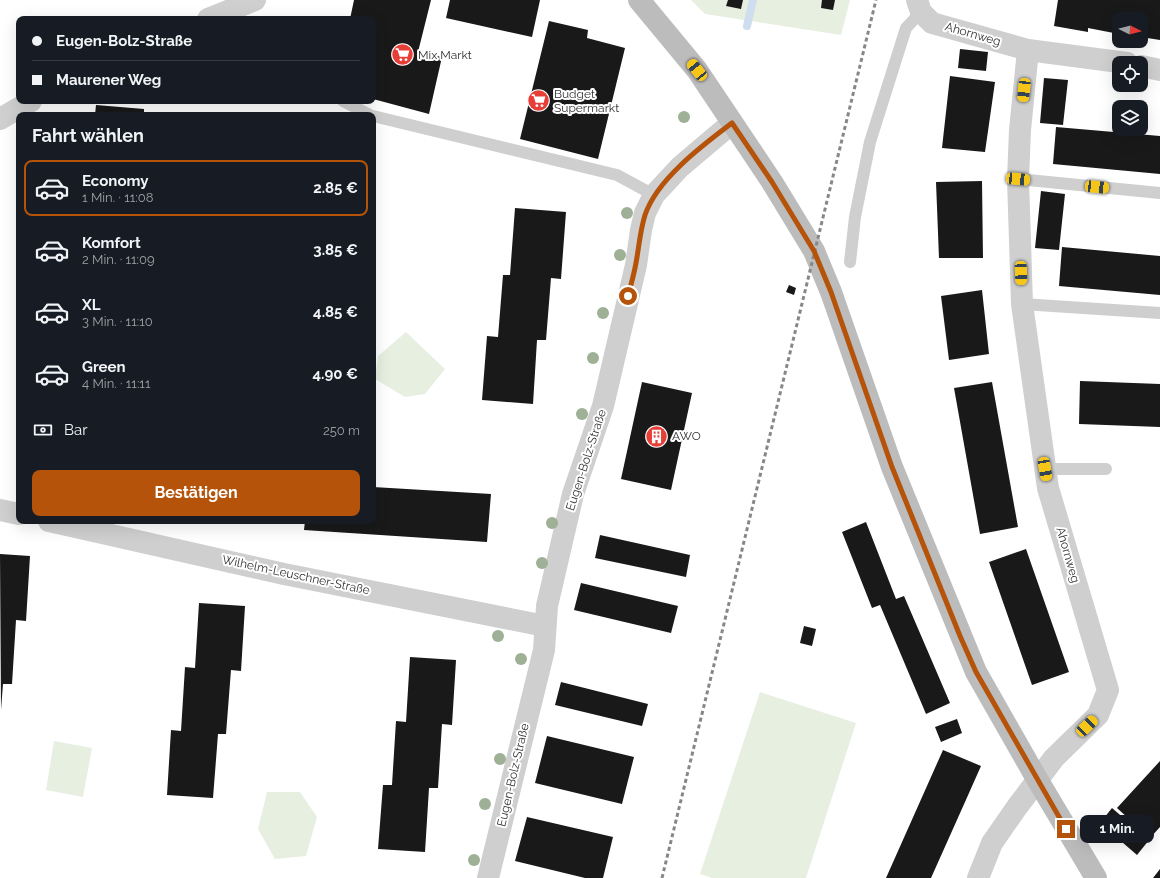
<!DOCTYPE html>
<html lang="de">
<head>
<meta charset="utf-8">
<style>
  body { margin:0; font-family:Raleway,sans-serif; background:#242831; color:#f1f3f6; height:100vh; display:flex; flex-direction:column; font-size:15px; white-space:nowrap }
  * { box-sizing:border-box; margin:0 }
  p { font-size:13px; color:#9ea1a6 }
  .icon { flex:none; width:22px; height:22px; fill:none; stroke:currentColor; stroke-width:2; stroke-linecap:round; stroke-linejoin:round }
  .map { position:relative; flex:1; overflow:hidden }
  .sheet { position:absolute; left:16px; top:112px; width:360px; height:412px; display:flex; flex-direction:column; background:#171b24; border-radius:8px; box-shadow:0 4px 16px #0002 }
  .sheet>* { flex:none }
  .guide { position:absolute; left:16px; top:16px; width:360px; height:88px; border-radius:8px; box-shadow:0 4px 16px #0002; display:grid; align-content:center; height:88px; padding:0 16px; background:#171b24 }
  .needle { width:26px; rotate:96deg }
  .tools { position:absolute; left:1112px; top:12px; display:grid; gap:8px }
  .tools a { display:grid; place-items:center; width:36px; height:36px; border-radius:8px; background:#171b24; box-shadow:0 4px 16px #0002; font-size:20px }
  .end { position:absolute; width:18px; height:18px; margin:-9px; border:5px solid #b45309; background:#fff; box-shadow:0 0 0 2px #fff }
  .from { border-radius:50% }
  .bubble { position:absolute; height:28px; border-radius:8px; background:#171b24; box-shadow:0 4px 16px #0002; font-size:13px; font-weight:700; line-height:28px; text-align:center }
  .car { position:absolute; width:12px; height:24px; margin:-12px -6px; border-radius:5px; box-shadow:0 0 3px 1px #0007; background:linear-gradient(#f5c518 24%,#345 0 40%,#f5c518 0 76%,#345 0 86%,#f5c518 0) }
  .guide b { display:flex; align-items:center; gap:14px; height:38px; font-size:15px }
  .guide b+b { border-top:1px solid #363941 }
  .guide i { width:10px; height:10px; background:#f1f3f6 }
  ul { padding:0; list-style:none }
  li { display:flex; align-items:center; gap:12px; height:56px; margin:0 8px 6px; padding:0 8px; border:2px solid transparent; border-radius:8px }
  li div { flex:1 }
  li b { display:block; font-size:15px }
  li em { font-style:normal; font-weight:700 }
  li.active { border-color:#b45309 }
  li>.icon { width:36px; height:36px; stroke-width:1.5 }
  h2 { padding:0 16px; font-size:18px; line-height:48px }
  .pay { display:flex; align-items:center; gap:10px; height:44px; padding:0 16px; font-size:15px }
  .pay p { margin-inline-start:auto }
  .primary-button { display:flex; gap:8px; margin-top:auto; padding:8px 16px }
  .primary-button a { flex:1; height:46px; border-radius:8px; background:#b45309; color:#fff; font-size:16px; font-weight:700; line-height:46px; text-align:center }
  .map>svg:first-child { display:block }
  .green { fill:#e7efe1 }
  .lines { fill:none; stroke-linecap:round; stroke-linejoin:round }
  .stream { stroke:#cedeee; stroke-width:8 }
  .building { fill:#191919 }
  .lane { stroke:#cfcfcf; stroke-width:12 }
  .street { stroke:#cfcfcf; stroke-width:22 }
  .secondary { stroke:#bcbcbc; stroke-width:22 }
  .rail { stroke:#878787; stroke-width:3; stroke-dasharray:4 3; stroke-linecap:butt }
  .tree { fill:#9eb095 }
  .route { stroke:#b45309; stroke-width:5 }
  .labels { text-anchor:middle; stroke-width:4; stroke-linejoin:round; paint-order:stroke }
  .street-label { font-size:12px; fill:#323232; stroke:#fff }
  .poi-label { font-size:12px; fill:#323232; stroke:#fff; text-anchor:start }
</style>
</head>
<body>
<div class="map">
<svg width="1160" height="878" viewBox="0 0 1160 878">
  <rect width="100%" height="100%" fill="#fff"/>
  <!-- green -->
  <path class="green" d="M691 0H850L841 35 705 14Z
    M406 332 445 369 425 394 405 397 375 379 378 356Z
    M760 692 856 723 806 878H712L700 874Z
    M54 741 92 748 83 797 46 790Z
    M267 792H300L317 817 306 856 275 859 258 829Z"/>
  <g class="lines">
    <!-- stream -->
    <path class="stream" d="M747 26 753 0"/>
  </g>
  <!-- building -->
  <path class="building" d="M354 0H431L418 52 442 57 429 114 373 99V19H350Z
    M450 0H540L532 37 446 18Z
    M728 0H743L741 9 726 6Z
    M822 0H835L833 10 821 8Z
    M1058 0H1160V40L1141 37V19H1119V34L1088 28V32L1054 26Z
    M549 21 588 30 587 38 625 48 598 159 520 139Z
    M960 49 988 52 986 71 958 68Z
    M950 76 995 82 985 152 942 148Z
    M1044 78 1068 80 1063 125 1040 123Z
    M96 105 144 109V115H95Z
    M1056 127 1160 136V174L1053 164Z
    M982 181 983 258H939L936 182Z
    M1041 191 1065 194 1059 250 1035 248Z
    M515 208 566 212 561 279 551 278 546 340H537L533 404 482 400 487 336 498 337 503 275H510Z
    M1062 247 1160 256V295L1059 286Z
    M789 285 796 288 794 295 786 292Z
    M982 290 989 354 949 360 941 296Z
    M1080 381 1160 384V427L1079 424Z
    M642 382 692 393 671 490 621 479Z
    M992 382 1018 527 980 534 954 388Z
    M373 487 491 494 487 542 304 530 305 521H373Z
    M866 522 896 599 904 596 950 703 926 714 880 605 872 608 842 532Z
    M600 535 690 555 686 577 595 558Z
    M1026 549 1069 672 1032 685 989 562Z
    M0 554 30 556 26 621 16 620 12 684H3L1 710Z
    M581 583 678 606 671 633 574 610Z
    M199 603 245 606 241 671 231 670 226 734H218L213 798 167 795 171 730 181 731 185 667 195 668Z
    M804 626 816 629 812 646 800 643Z
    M410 657 456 660 452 725 442 724 438 788H429L425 852 378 849 383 785H392L396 721 406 722Z
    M561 682 648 704 642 726 555 705Z
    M957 719 962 733 941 742 935 727Z
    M547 736 634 757 622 804 535 783Z
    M943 750 981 766 965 802 931 878H886Z
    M1160 761V827L1150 838 1117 808Z
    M1112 808 1149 840 1137 855 1100 823Z
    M527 817 613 837 603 878H585L515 861Z
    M1160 869V878H1153Z"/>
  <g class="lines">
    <!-- lane -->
    <path class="lane" d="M343 101 370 115
      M373 116 617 175 654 195
      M1018 179 1160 193
      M850 262 855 217 870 142 906 28 921 12
      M1022 304 1160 313
      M1045 469H1106"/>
    <!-- street -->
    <path class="street" d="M917 0 921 12 932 23 1028 50
      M208 19 255 0
      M1141 66 1160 70
      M0 119 31 101
      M0 510 19 514
      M49 521 284 574 545 626
      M488 878 544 650 547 606 573 494 603 406 636 265 641 230 645 213 654 195 680 167 732 123
      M978 878 992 843 1017 807 1054 758 1098 715 1108 690 1048 488 1022 304 1018 179 1020 130 1028 50 1127 63"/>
    <!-- secondary -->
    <path class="secondary" d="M639 0 697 70 772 182 814 251 831 292 892 467 976 672 1037 779 1096 878"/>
    <!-- rail -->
    <path class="rail" d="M662 878 876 0"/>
  </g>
  <!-- trees -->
  <g class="tree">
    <circle cx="684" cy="117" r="6"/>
    <circle cx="627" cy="213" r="6"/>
    <circle cx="620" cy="255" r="6"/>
    <circle cx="603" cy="313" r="6"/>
    <circle cx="593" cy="358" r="6"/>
    <circle cx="582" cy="414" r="6"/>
    <circle cx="552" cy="523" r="6"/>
    <circle cx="542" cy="563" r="6"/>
    <circle cx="498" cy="636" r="6"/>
    <circle cx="521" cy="659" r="6"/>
    <circle cx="500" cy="759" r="6"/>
    <circle cx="485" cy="804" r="6"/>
    <circle cx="474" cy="860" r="6"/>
  </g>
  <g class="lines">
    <!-- route -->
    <path class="route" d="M628 296C631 285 634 274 636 263 639 247 640 231 645 215 657 179 703 145 732 123L772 182 814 251 831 292 892 467 960 636 976 672 1066 829"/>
  </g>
  <!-- icons -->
  <defs>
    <symbol id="supermarket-disc" viewBox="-11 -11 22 22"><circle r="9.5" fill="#e73f37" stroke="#fff"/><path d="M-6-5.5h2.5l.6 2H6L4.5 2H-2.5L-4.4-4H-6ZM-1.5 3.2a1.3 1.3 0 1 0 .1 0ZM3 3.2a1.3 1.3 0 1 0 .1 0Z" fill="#fff"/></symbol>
    <symbol id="building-disc" viewBox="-11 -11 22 22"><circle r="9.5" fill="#e73f37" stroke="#fff"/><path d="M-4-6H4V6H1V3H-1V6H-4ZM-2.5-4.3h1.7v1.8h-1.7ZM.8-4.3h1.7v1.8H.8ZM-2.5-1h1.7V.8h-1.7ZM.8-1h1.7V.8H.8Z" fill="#fff"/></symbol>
  </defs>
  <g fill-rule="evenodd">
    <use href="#supermarket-disc" x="390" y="42" width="25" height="25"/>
    <use href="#supermarket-disc" x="526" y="88" width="25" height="25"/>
    <use href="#building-disc" x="644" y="424" width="25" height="25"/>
  </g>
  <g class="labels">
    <!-- street labels -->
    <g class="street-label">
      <text transform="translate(973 34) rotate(16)" y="4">Ahornweg</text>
      <text transform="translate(586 460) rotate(-72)" y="4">Eugen-Bolz-Straße</text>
      <text transform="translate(1068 555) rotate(74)" y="4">Ahornweg</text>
      <text transform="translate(296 575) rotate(12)" y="4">Wilhelm-Leuschner-Straße</text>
      <text transform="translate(513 775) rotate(-77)" y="4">Eugen-Bolz-Straße</text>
    </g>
    <!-- poi labels -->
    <g class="poi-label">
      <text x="418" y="59">Mix Markt</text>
      <text x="554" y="98">Budget<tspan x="554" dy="14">Supermarkt</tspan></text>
      <text x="672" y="440">AWO</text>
    </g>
  </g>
</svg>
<div class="tools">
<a><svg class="needle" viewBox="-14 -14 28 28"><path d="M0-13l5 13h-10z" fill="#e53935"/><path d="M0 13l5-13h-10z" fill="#9ea1a6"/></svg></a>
<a><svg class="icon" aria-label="locate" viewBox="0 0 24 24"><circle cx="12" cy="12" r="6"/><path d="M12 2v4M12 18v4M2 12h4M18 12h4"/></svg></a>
<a><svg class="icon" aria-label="layers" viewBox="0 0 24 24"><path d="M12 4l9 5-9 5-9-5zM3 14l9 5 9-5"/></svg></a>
</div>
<i class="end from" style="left:628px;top:296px"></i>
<i class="end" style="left:1066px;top:829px"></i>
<div class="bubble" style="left:1080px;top:815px;width:74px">1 Min.</div>
<i class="car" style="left:697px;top:70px;rotate:321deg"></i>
<i class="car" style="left:1024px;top:90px;rotate:186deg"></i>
<i class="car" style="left:1018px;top:179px;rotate:95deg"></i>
<i class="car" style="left:1097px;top:187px;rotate:96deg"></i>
<i class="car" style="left:1021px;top:273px;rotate:178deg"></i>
<i class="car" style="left:1045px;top:469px;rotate:170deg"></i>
<i class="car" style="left:1087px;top:726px;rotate:46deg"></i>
<div class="guide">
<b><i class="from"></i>Eugen-Bolz-Straße</b>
<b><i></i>Maurener Weg</b>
</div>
<section class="sheet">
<h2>Fahrt wählen</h2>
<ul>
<li class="active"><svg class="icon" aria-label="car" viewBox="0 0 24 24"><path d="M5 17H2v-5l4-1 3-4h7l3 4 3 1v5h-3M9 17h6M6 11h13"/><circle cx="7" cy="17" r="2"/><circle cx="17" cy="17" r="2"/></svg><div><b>Economy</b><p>1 Min. · 11:08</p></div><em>2.85 €</em></li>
<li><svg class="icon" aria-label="car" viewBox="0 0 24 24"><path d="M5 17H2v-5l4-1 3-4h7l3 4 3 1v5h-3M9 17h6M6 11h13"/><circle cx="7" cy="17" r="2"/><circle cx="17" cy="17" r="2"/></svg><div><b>Komfort</b><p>2 Min. · 11:09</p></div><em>3.85 €</em></li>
<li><svg class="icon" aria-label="car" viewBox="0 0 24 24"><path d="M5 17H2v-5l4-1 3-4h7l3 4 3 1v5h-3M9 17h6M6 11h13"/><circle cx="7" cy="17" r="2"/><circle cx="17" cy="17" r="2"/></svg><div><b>XL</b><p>3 Min. · 11:10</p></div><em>4.85 €</em></li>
<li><svg class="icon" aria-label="car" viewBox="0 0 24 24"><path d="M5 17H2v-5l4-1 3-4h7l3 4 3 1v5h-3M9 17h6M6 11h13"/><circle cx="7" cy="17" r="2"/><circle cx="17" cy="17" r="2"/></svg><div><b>Green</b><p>4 Min. · 11:11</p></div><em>4.90 €</em></li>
</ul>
<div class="pay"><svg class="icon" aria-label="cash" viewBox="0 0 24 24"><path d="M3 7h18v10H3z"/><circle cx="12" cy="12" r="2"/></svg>Bar<p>250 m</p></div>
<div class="primary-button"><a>Bestätigen</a></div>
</section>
</div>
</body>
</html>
